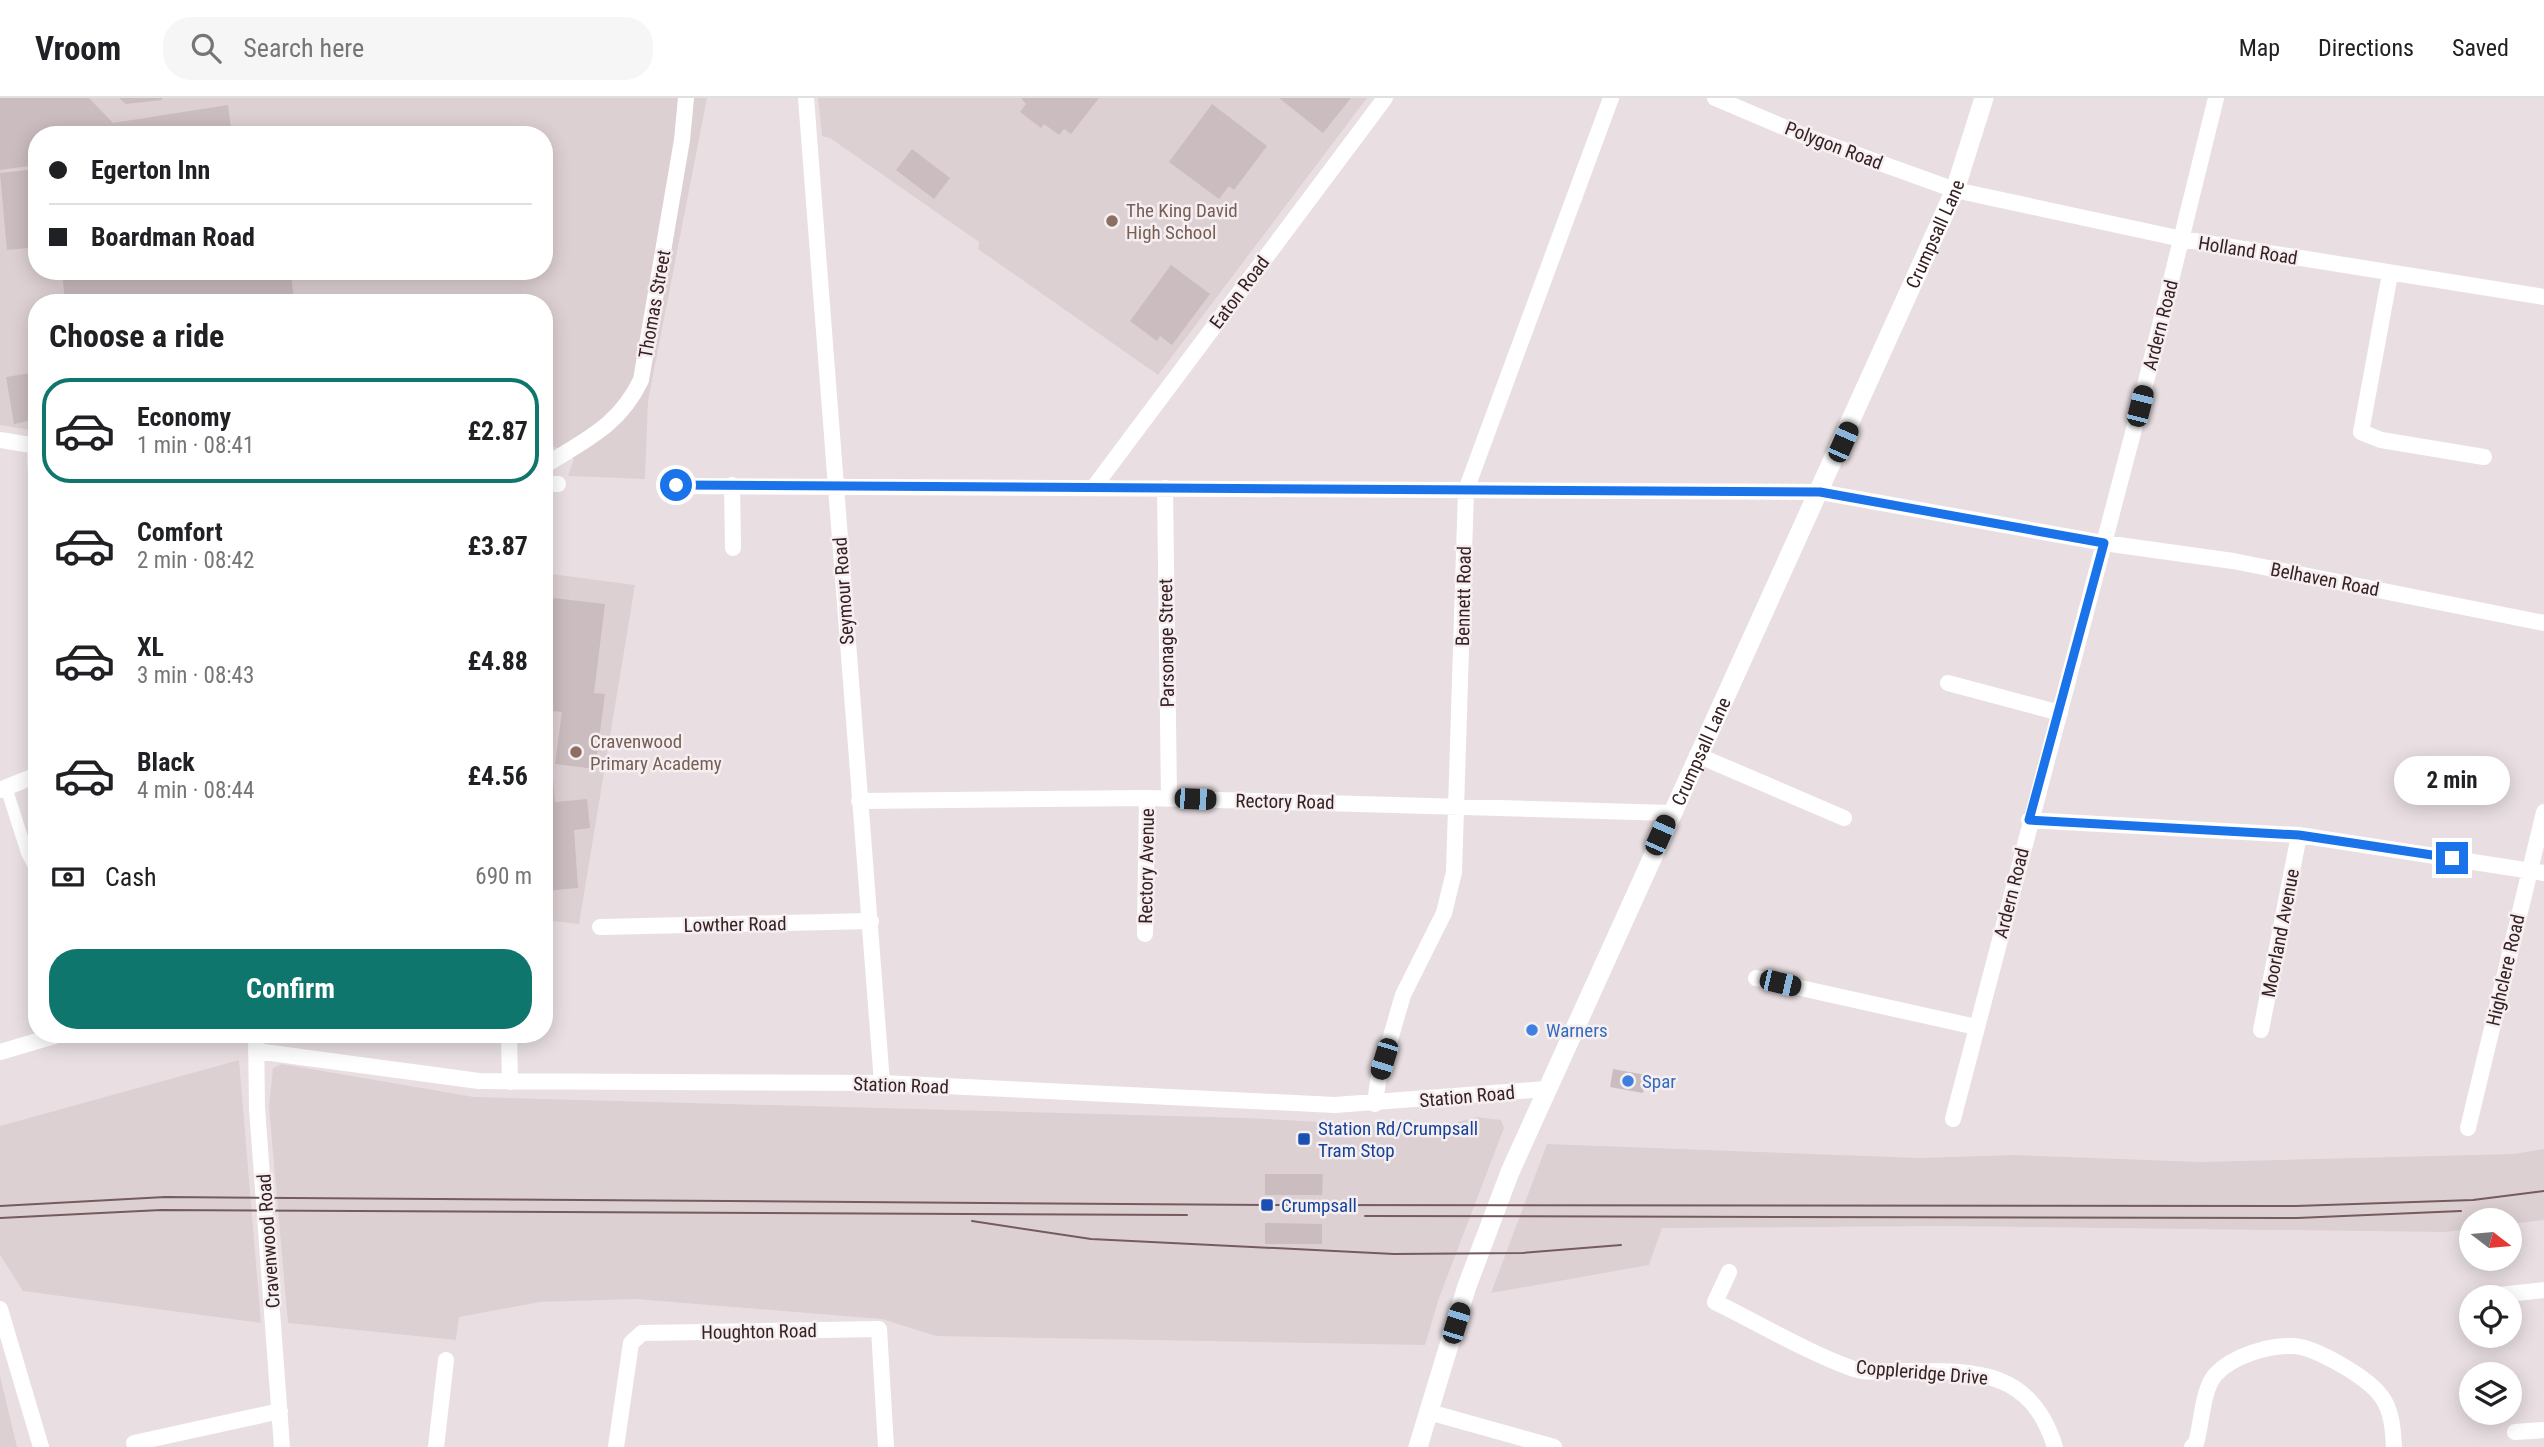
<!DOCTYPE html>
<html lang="en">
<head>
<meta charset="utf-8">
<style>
  body { margin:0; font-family:"Roboto Condensed",sans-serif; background:#f6f6f6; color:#202124; height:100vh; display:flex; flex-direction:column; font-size:26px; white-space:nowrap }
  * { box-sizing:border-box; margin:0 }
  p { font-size:23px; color:#757577 }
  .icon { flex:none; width:38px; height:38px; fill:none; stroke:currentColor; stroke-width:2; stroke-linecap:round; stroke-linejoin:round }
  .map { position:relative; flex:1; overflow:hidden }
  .side { position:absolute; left:28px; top:196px; width:525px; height:749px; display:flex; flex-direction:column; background:#fff; border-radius:28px; box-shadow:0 4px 18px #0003 }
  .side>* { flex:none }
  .banner { position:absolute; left:28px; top:28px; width:525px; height:154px; border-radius:28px; box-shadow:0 4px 18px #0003; display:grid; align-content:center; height:154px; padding:0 21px; background:#fff }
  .needle { width:46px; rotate:106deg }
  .fabs { position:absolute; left:2459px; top:1110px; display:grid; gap:14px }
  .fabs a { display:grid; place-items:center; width:63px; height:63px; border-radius:50%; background:#fff; box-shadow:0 4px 18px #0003; font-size:35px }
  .end { position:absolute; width:32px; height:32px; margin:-16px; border:9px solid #1a73e8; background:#fff; box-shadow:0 0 0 4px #fff }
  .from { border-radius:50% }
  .bubble { position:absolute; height:49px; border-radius:24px; background:#fff; box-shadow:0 4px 18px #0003; font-size:23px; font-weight:700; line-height:49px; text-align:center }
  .car { position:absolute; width:21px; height:42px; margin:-21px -10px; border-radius:9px; box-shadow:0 0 5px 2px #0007; background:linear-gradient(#222 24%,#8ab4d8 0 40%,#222 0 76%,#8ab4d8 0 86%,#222 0) }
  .banner b { display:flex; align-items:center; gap:24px; height:66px; font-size:26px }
  .banner b+b { border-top:2px solid #e0e0e0 }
  .banner i { width:18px; height:18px; background:#202124 }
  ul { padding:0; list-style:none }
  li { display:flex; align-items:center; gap:21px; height:105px; margin:0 14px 10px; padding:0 7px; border:4px solid transparent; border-radius:28px }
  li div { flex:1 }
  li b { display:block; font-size:26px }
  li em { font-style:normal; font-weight:700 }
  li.on { border-color:#0f766e }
  li>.icon { width:63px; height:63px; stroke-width:1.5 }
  h2 { padding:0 21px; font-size:32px; line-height:84px }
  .pay { display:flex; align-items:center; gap:18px; height:77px; padding:0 21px; font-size:26px }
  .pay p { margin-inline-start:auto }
  .primary-button { display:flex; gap:14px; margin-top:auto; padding:14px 21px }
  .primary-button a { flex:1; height:80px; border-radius:28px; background:#0f766e; color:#fff; font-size:28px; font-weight:700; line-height:80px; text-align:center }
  header { display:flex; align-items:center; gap:42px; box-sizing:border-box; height:98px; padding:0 35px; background:#fff; border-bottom:2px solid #e0e0e0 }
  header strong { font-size:33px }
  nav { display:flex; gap:38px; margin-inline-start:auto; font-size:24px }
  .search { width:490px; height:63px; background:#f6f6f6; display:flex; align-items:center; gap:18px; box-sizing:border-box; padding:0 24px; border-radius:28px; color:#757577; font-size:26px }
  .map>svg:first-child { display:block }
  .built { fill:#ddd0d3; fill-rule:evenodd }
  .building { fill:#cabcbf }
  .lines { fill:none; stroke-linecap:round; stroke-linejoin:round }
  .pedestrian { stroke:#fff; stroke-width:12 }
  .minor { stroke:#fff; stroke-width:16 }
  .tertiary { stroke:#fff; stroke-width:19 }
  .tram { stroke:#745b5d; stroke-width:2 }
  .route { stroke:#1a73e8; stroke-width:9 }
  .education-dot { fill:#8d6e63; stroke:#f6eff1; stroke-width:2.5 }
  .shop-dot { fill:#3f7fe0; stroke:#f6eff1; stroke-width:2.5 }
  .transit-dot { fill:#1a4fb4; stroke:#f6eff1; stroke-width:2.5 }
  .labels { text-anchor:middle; stroke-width:5; stroke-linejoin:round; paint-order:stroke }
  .street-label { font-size:19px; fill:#382123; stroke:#f6eff1 }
  .education-label { font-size:19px; fill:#785e54; stroke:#f6eff1; text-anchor:start }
  .shop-label { font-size:19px; fill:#366cbe; stroke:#f6eff1; text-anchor:start }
  .transit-label { font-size:19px; fill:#164399; stroke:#f6eff1; text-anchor:start }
</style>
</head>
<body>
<header>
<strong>Vroom</strong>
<div class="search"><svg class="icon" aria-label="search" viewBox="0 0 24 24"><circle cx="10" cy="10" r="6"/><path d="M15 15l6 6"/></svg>Search here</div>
<nav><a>Map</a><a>Directions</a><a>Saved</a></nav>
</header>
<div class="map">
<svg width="2544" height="1349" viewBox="0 0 2544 1349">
  <rect width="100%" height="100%" fill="#e9dfe2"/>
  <!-- built -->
  <path class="built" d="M0 0H707L648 303 645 381 568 378 574 361 550 346 544 348V205H37V333L0 327ZM37 37H544V173H37Z
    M818 0H1367L1158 277 978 151 979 144 830 40 822 38Z
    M544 475 635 487 579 826 544 822Z
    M239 962 261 1225 23 1193 0 1157V1028Z
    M282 966 474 999 1247 1020 1433 1030 1477 1019 1501 1022 1504 1030 1439 1200 1425 1247 936 1238 882 1221 636 1201 540 1204 459 1219 456 1242 288 1225 269 1009 273 970Z
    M1547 1046 1920 1060 2015 1057 2201 1064 2513 1056 2544 1051V1122L2510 1126V1122H2471V1131L2444 1134 1942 1128 1662 1130 1649 1167 1491 1195Z
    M0 1278 17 1349H0Z"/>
  <!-- building -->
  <path class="building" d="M0 0H89L113 25 228 7 232 37H37V67L0 72Z
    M119 0H162V2L126 6Z
    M1021 0H1099L1071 36 1064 31 1059 37 1044 26 1041 30 1020 14 1026 6Z
    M1279 0H1351L1323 35Z
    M1212 6 1267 48 1234 92 1229 88 1219 101 1169 64Z
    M912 51 950 80 934 101 896 72Z
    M37 71V149L7 152 0 75Z
    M1171 167 1210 196 1172 247 1160 238 1157 243 1130 223Z
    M62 173H291L294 205H65Z
    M37 274V321L14 326 6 279Z
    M544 499 605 506 594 595 605 596 595 671 555 666 562 614 544 612Z
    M544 632H549L555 704 587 701 590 730 574 732 578 790 544 793Z
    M1613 971 1646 977 1643 995 1610 989Z
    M1265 1076H1323L1322 1097H1265Z
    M1265 1125 1322 1126V1146H1265Z"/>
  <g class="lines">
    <!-- pedestrian -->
    <path class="pedestrian" d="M6 689 27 755 37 774"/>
    <!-- minor -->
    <path class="minor" d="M806 0 882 985
      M1715 0 1805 38 1955 92 2182 141 2544 199
      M2390 176 2361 334 2381 342 2484 359
      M0 342 37 348
      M35 348 37 406
      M544 368C585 342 619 328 641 282L682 42 686 0
      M544 386H558
      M732 387 733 450
      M676 388 1820 394 2104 445 2233 463 2544 525
      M1094 389 1385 0
      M1165 390 1169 700
      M1948 585 2060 615
      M1697 657 1844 720
      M0 692 37 677
      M859 703 1147 700 1670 715
      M2029 722 2299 737 2544 775
      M600 829 871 823
      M1145 836 1147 700
      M1756 880 1976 929
      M2261 932 2299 737
      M256 936 257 1010 282 1349
      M509 936 510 984
      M256 953 479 983 882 985 1335 1007 1546 991
      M0 954 61 936
      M1375 1006 1378 983 1403 897 1444 815 1454 774 1466 392 1611 0
      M1953 1021 2140 308 2216 0
      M2468 1030 2544 714
      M1729 1174 1715 1204C1760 1226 1805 1253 1851 1270 1865 1276 1883 1273 1899 1273 1971 1273 2030 1268 2055 1349
      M2499 1197 2544 1192
      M0 1211 41 1349
      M1429 1314 1554 1349
      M2515 1334 2544 1332
      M134 1345 280 1313
      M436 1349 446 1262
      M616 1349 631 1245 642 1235 879 1231 886 1349
      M2192 1349 2196 1345C2202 1325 2202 1293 2215 1277 2232 1258 2268 1247 2294 1248 2317 1250 2367 1279 2381 1298 2392 1312 2393 1332 2394 1349"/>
    <!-- tertiary -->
    <path class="tertiary" id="s1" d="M1418 1349 1467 1188 1510 1074 1955 92 1984 0"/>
    <!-- tram -->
    <path class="tram" d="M0 1108 165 1099 1267 1107 2296 1108 2473 1102 2544 1093
      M1365 1118 2297 1120 2461 1113
      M0 1120 161 1112 1187 1117
      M972 1123 1091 1141 1394 1156 1522 1155 1621 1147"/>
  </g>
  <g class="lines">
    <!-- route -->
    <path class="route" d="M676 387 1820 394 2104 445 2029 722 2299 737 2452 760"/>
  </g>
  <!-- markers -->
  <g class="education-dot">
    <circle cx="1112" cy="123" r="7"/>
    <circle cx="576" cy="654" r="7"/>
  </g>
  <g class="shop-dot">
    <circle cx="1532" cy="932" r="7"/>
    <circle cx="1628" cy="983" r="7"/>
  </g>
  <g class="transit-dot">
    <rect x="1297" y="1034" width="14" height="14" rx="3.5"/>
    <rect x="1260" y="1100" width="14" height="14" rx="3.5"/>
  </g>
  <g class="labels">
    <!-- street labels -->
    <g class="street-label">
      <text transform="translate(1834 47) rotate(21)" y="7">Polygon Road</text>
      <text dy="7" stroke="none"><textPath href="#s1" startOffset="1320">Crumpsall Lane</textPath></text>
      <text transform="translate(2248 152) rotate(9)" y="7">Holland Road</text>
      <text transform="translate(1239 194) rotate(-53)" y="7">Eaton Road</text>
      <text transform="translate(654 206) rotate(-80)" y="7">Thomas Street</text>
      <text transform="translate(2160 227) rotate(-76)" y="7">Ardern Road</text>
      <text transform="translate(2325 481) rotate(11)" y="7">Belhaven Road</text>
      <text transform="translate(843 493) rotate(-94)" y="7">Seymour Road</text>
      <text transform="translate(1463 498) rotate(-89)" y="7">Bennett Road</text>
      <text transform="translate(1166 545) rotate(-91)" y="7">Parsonage Street</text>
      <text dy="7" stroke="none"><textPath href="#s1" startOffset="752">Crumpsall Lane</textPath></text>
      <text transform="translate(1285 703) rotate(1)" y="7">Rectory Road</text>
      <text transform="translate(1146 768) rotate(-89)" y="7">Rectory Avenue</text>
      <text transform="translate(2011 795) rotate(-76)" y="7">Ardern Road</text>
      <text transform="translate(735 826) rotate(-1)" y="7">Lowther Road</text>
      <text transform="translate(2280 835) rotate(-79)" y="7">Moorland Avenue</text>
      <text transform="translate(2505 872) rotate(-77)" y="7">Highclere Road</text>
      <text transform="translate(901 987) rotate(2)" y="7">Station Road</text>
      <text transform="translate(1467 998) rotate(-5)" y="7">Station Road</text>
      <text transform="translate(268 1143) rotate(-94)" y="7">Cravenwood Road</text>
      <text transform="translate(759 1233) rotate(-1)" y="7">Houghton Road</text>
      <text transform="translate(1922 1274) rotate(5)" y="7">Coppleridge Drive</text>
    </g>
    <!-- education labels -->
    <g class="education-label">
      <text x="1126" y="119">The King David<tspan x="1126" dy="22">High School</tspan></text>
      <text x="590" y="650">Cravenwood<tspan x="590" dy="22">Primary Academy</tspan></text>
    </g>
    <!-- shop labels -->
    <g class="shop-label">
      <text x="1546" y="939">Warners</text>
      <text x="1642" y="990">Spar</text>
    </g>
    <!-- transit labels -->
    <g class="transit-label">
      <text x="1318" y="1037">Station Rd/Crumpsall<tspan x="1318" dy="22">Tram Stop</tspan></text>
      <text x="1281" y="1114">Crumpsall</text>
    </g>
  </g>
</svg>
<div class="fabs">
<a><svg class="needle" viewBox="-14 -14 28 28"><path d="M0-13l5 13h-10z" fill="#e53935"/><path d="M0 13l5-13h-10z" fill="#757577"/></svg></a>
<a><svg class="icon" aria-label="locate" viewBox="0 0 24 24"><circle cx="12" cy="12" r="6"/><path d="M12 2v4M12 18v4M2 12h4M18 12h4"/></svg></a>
<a><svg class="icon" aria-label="layers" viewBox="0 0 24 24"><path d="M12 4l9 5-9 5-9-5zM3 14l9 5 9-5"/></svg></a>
</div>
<i class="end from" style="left:676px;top:387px"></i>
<i class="end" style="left:2452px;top:760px"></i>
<div class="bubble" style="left:2394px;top:658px;width:116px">2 min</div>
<i class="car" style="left:2140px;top:308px;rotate:14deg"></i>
<i class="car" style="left:1843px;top:344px;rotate:24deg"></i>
<i class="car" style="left:1195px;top:701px;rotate:92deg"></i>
<i class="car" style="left:1660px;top:737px;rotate:24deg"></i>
<i class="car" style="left:1780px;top:885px;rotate:103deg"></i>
<i class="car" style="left:1384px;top:961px;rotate:197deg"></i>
<i class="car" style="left:1456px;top:1225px;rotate:17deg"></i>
<div class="banner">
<b><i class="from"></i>Egerton Inn</b>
<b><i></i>Boardman Road</b>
</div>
<section class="side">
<h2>Choose a ride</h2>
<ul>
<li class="on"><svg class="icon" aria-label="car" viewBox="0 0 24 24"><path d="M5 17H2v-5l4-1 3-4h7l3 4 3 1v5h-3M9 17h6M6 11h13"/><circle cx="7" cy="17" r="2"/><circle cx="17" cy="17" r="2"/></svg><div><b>Economy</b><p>1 min · 08:41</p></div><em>£2.87</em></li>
<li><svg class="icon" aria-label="car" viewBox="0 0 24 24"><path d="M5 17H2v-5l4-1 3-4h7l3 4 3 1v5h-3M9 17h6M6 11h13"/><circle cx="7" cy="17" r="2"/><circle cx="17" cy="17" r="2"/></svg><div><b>Comfort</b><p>2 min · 08:42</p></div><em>£3.87</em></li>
<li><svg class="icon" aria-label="car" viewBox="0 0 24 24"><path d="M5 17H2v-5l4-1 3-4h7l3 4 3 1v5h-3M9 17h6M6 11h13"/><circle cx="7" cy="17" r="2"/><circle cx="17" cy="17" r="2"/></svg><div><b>XL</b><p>3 min · 08:43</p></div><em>£4.88</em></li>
<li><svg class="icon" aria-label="car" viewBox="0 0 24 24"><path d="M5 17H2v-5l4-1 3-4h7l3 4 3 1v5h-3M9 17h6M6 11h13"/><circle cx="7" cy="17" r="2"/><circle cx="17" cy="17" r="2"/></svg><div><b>Black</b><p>4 min · 08:44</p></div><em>£4.56</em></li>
</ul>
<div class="pay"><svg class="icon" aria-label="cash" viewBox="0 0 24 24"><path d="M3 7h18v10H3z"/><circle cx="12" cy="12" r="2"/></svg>Cash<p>690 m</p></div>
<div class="primary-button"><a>Confirm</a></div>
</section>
</div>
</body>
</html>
